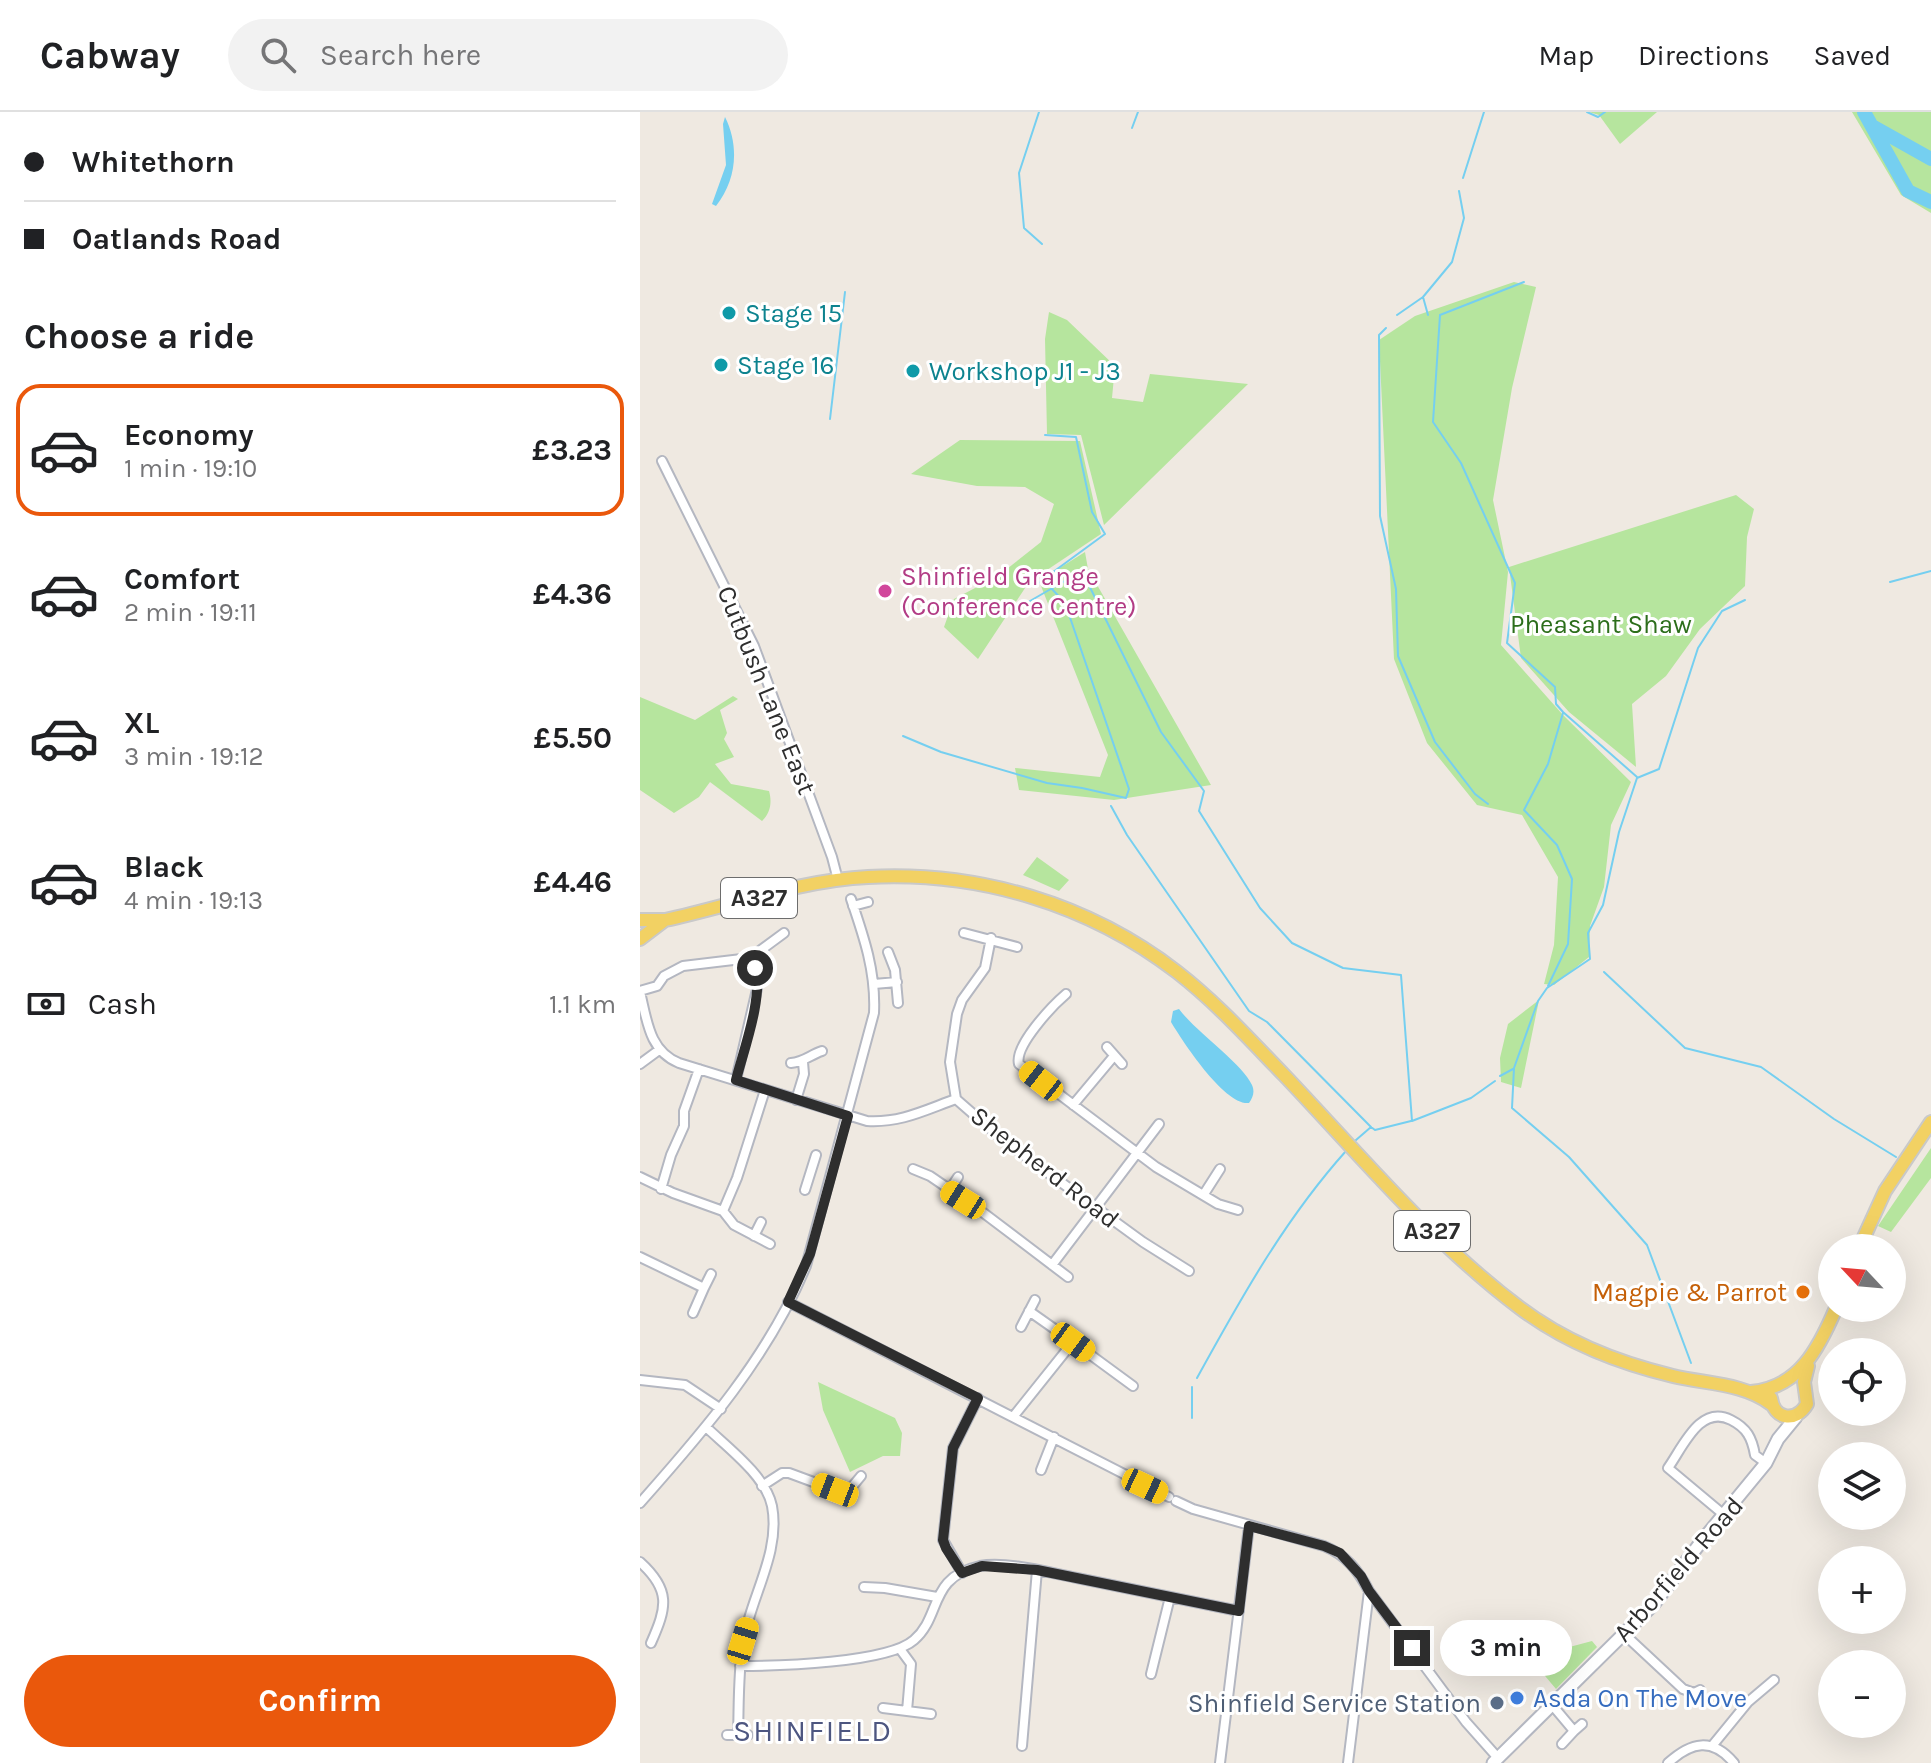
<!DOCTYPE html>
<html lang="en">
<head>
<meta charset="utf-8">
<style>
  body { margin:0; font-family:Karla,sans-serif; background:#f2f2f2; color:#202124; height:100vh; display:flex; flex-direction:column; font-size:30px; white-space:nowrap }
  * { box-sizing:border-box; margin:0 }
  p { font-size:26px; color:#757577 }
  .icon { flex:none; width:44px; height:44px; fill:none; stroke:currentColor; stroke-width:2; stroke-linecap:round; stroke-linejoin:round }
  .map { position:relative; flex:1; overflow:hidden }
  .details { display:flex; flex-direction:column; background:#fff; width:640px }
  .details>* { flex:none }
  .hud { display:grid; align-content:center; height:176px; padding:0 24px; background:#fff }
  .needle { width:52px; rotate:296deg }
  .controls { position:absolute; left:1178px; top:1122px; display:grid; gap:16px }
  .controls a { display:grid; place-items:center; width:88px; height:88px; border-radius:50%; background:#fff; box-shadow:0 8px 32px #0002; font-size:40px }
  .end { position:absolute; width:36px; height:36px; margin:-18px; border:10px solid #2e2e2e; background:#fff; box-shadow:0 0 0 4px #fff }
  .from { border-radius:50% }
  .bubble { position:absolute; height:56px; border-radius:28px; background:#fff; box-shadow:0 8px 32px #0002; font-size:26px; font-weight:700; line-height:56px; text-align:center }
  .car { position:absolute; width:24px; height:48px; margin:-24px -12px; border-radius:10px; box-shadow:0 0 6px 2px #0007; background:linear-gradient(#f5c518 24%,#345 0 40%,#f5c518 0 76%,#345 0 86%,#f5c518 0) }
  .hud b { display:flex; align-items:center; gap:28px; height:76px; font-size:30px }
  .hud b+b { border-top:2px solid #e0e0e0 }
  .hud i { width:20px; height:20px; background:#202124 }
  ul { padding:0; list-style:none }
  li { display:flex; align-items:center; gap:24px; height:132px; margin:0 16px 12px; padding:0 8px; border:4px solid transparent; border-radius:24px }
  li div { flex:1 }
  li b { display:block; font-size:30px }
  li em { font-style:normal; font-weight:700 }
  li.active { border-color:#ea580c }
  li>.icon { width:72px; height:72px; stroke-width:1.5 }
  h2 { padding:0 24px; font-size:36px; line-height:96px }
  .pay { display:flex; align-items:center; gap:20px; height:88px; padding:0 24px; font-size:30px }
  .pay p { margin-inline-start:auto }
  .action { display:flex; gap:16px; margin-top:auto; padding:16px 24px }
  .action a { flex:1; height:92px; border-radius:48px; background:#ea580c; color:#fff; font-size:32px; font-weight:700; line-height:92px; text-align:center }
  header { display:flex; align-items:center; gap:48px; box-sizing:border-box; height:112px; padding:0 40px; background:#fff; border-bottom:2px solid #e0e0e0 }
  header strong { font-size:38px }
  nav { display:flex; gap:44px; margin-inline-start:auto; font-size:28px }
  .search { width:560px; height:72px; background:#f2f2f2; display:flex; align-items:center; gap:20px; box-sizing:border-box; padding:0 28px; border-radius:44px; color:#757577; font-size:30px }
  main { display:flex; flex:1; min-height:0 }
  .map>svg:first-child { display:block }
  .green { fill:#b6e59e }
  .water { fill:#75cff0 }
  .lines { fill:none; stroke-linecap:round; stroke-linejoin:round }
  .stream { stroke:#75cff0; stroke-width:2 }
  .river { stroke:#75cff0; stroke-width:14 }
  .minor-casing { stroke:#b4b7c1; stroke-width:12 }
  .secondary-casing { stroke:#b4b7c1; stroke-width:15 }
  .primary-casing { stroke:#c9c9c9; stroke-width:16 }
  .minor { stroke:#fff; stroke-width:8 }
  .secondary { stroke:#fff; stroke-width:11 }
  .primary { stroke:#f2d163; stroke-width:12 }
  .route { stroke:#2e2e2e; stroke-width:10 }
  .culture-dot { fill:#0f9aa8; stroke:#fff; stroke-width:3 }
  .hotel-dot { fill:#d1479c; stroke:#fff; stroke-width:3 }
  .food-dot { fill:#e8710a; stroke:#fff; stroke-width:3 }
  .shop-dot { fill:#3f7fe0; stroke:#fff; stroke-width:3 }
  .service-dot { fill:#5c6f8a; stroke:#fff; stroke-width:3 }
  .labels { text-anchor:middle; stroke-width:6; stroke-linejoin:round; paint-order:stroke }
  .shield { fill:#fff; stroke:#6d6d6d; stroke-width:2 }
  .shield-label { font-size:24px; font-weight:bold; fill:#2e2e2e }
  .culture-label { font-size:26px; fill:#0d838f; stroke:#fff; text-anchor:start }
  .hotel-label { font-size:26px; fill:#b23c85; stroke:#fff; text-anchor:start }
  .park-label { font-size:26px; fill:#2c6e1b; stroke:#fff }
  .street-label { font-size:26px; fill:#2e2e2e; stroke:#fff }
  .food-label { font-size:26px; fill:#c56008; stroke:#fff; text-anchor:end }
  .shop-label { font-size:26px; fill:#366cbe; stroke:#fff; text-anchor:start }
  .service-label { font-size:26px; fill:#4e5e75; stroke:#fff; text-anchor:end }
  .quarter-label { font-size:30px; letter-spacing:2px; fill:#4d5680; stroke:#fff }
</style>
</head>
<body>
<header>
<strong>Cabway</strong>
<div class="search"><svg class="icon" aria-label="search" viewBox="0 0 24 24"><circle cx="10" cy="10" r="6"/><path d="M15 15l6 6"/></svg>Search here</div>
<nav><a>Map</a><a>Directions</a><a>Saved</a></nav>
</header>
<main>
<section class="details">
<div class="hud">
<b><i class="from"></i>Whitethorn</b>
<b><i></i>Oatlands Road</b>
</div>
<h2>Choose a ride</h2>
<ul>
<li class="active"><svg class="icon" aria-label="car" viewBox="0 0 24 24"><path d="M5 17H2v-5l4-1 3-4h7l3 4 3 1v5h-3M9 17h6M6 11h13"/><circle cx="7" cy="17" r="2"/><circle cx="17" cy="17" r="2"/></svg><div><b>Economy</b><p>1 min · 19:10</p></div><em>£3.23</em></li>
<li><svg class="icon" aria-label="car" viewBox="0 0 24 24"><path d="M5 17H2v-5l4-1 3-4h7l3 4 3 1v5h-3M9 17h6M6 11h13"/><circle cx="7" cy="17" r="2"/><circle cx="17" cy="17" r="2"/></svg><div><b>Comfort</b><p>2 min · 19:11</p></div><em>£4.36</em></li>
<li><svg class="icon" aria-label="car" viewBox="0 0 24 24"><path d="M5 17H2v-5l4-1 3-4h7l3 4 3 1v5h-3M9 17h6M6 11h13"/><circle cx="7" cy="17" r="2"/><circle cx="17" cy="17" r="2"/></svg><div><b>XL</b><p>3 min · 19:12</p></div><em>£5.50</em></li>
<li><svg class="icon" aria-label="car" viewBox="0 0 24 24"><path d="M5 17H2v-5l4-1 3-4h7l3 4 3 1v5h-3M9 17h6M6 11h13"/><circle cx="7" cy="17" r="2"/><circle cx="17" cy="17" r="2"/></svg><div><b>Black</b><p>4 min · 19:13</p></div><em>£4.46</em></li>
</ul>
<div class="pay"><svg class="icon" aria-label="cash" viewBox="0 0 24 24"><path d="M3 7h18v10H3z"/><circle cx="12" cy="12" r="2"/></svg>Cash<p>1.1 km</p></div>
<div class="action"><a>Confirm</a></div>
</section>
<div class="map">
<svg width="1291" height="1651" viewBox="0 0 1291 1651">
  <rect width="100%" height="100%" fill="#efe9e1"/>
  <!-- green -->
  <path class="green" d="M949 0H1017L980 32 959 3Z
    M1212 0H1291V101L1261 83Z
    M874 170 896 175 872 276 853 388 868 460 861 533 923 603 991 670 971 713 964 775 950 814 949 845 914 873 904 872 914 833 918 765 882 703 837 693 787 631 754 547 739 228 775 204Z
    M409 200 427 208 475 254 472 286 503 290 510 262 608 272 464 413 441 323 407 322 405 227Z
    M320 328 440 329 461 422 389 470 338 547 304 515 314 487 358 464 401 430 414 392 385 375 337 374 271 362Z
    M1096 383 1114 397 1107 425 1105 474 1060 517 1026 564 992 592 996 655 929 600 881 546 869 455Z
    M445 440 448 457 571 673 474 688 379 678 375 656 460 665 468 643 399 469Z
    M93 584 98 587 80 598 87 621 84 627 94 645 75 652 91 672 129 679C132 689 131 701 122 709L70 670 59 685 34 701 0 678V585L55 608Z
    M397 745 429 768 419 779 383 763Z
    M899 888 881 976 861 970 860 946 868 912Z
    M1291 1036V1066L1251 1120 1238 1114Z
    M178 1270 255 1306 262 1321 260 1344H243L210 1360 183 1298Z
    M952 1529 957 1535 916 1577 895 1552 907 1541Z"/>
  <!-- water -->
  <path class="water" d="M85 5C100 35 96 69 76 94L72 92 86 53 83 12Z
    M539 897C557 921 602 951 612 973 615 980 613 985 609 991 585 994 543 930 531 910L533 899Z"/>
  <g class="lines">
    <!-- stream -->
    <path class="stream" d="M399 0 379 61 384 116 402 132
      M947 0 958 5 965 0
      M492 16 498 0
      M823 66 844 0
      M884 170 800 203 793 310 821 351 875 471 867 531 915 575 916 592 923 600 997 665
      M783 185 788 203
      M757 203 783 185 812 150 824 106 819 79
      M746 216 739 223 740 404 756 477 758 544 795 630 835 682 848 692
      M190 307 205 180
      M1250 470 1291 459
      M394 474 465 422 452 400 436 325 405 323
      M390 489 442 459 521 620 564 679 559 699 620 796 652 831 703 856 761 863 772 1009 831 986 855 969
      M263 624 301 640 407 671 442 676 486 686 489 677 425 491 411 476
      M471 694 487 723 609 899 627 910 731 1015
      M964 860 1045 936 1121 955 1194 1007 1256 1045
      M908 874 928 832 932 767 917 733 884 698 908 652 923 601
      M860 964 873 957
      M716 1028 731 1015 735 1018 771 1009
      M1051 1251 1007 1133 929 1045 872 996 874 956 898 889 907 876 950 847 948 821 963 793 979 720 997 666 1019 657 1058 536 1082 499 1105 488
      M557 1266C601 1186 645 1107 706 1039
      M552 1306V1275"/>
    <!-- river -->
    <path class="river" d="M1224 0 1268 79 1291 90
      M1234 15 1291 47"/>
    <defs>
      <path id="minor" d="M22 349 114 534 192 745 198 768
        M213 794 228 790
        M324 821 377 835
        M248 840 255 858 258 891
        M234 872 257 870
        M0 879 17 874 24 864 43 854 110 846 144 821
        M0 880C7 908 9 939 39 951L227 1009C261 1011 285 998 316 987
        M426 882C412 894 374 934 379 952L516 1055 578 1092 598 1098
        M467 935 482 952
        M151 951C164 950 170 943 182 939
        M0 952 19 938
        M96 968 117 877V863L110 846
        M316 987 363 1028 503 1130 549 1159
        M316 987 310 950 317 902 322 888 345 856 351 826
        M156 988 164 962 163 950
        M433 993 474 944
        M273 1057 290 1064 337 1096 428 1165
        M0 1065 33 1081 83 1099 94 1113 130 1132
        M21 1077 31 1043 44 1014V999L59 957
        M165 1078 176 1043
        M309 1079 318 1065
        M564 1082 580 1057
        M83 1099 97 1066 125 978
        M114 1124 121 1110
        M0 1145 64 1176 53 1201
        M412 1153 519 1012
        M64 1176 71 1162
        M148 1190 529 1385
        M381 1215 395 1188
        M433 1230 493 1274
        M0 1268 45 1273 81 1297
        M373 1305 433 1230 389 1199
        M66 1315C87 1335 126 1364 132 1394 141 1441 110 1486 103 1531 98 1561 99 1593 98 1623
        M401 1358 414 1325
        M122 1374 142 1361H149L195 1378 211 1376 221 1364
        M536 1389 553 1397 684 1434C706 1443 718 1458 729 1479L826 1610 858 1646
        M0 1391C64 1319 129 1244 166 1154L234 901C236 860 224 825 211 787
        M1083 1402 1028 1356C1043 1335 1060 1292 1091 1308 1107 1316 1112 1326 1115 1343L1126 1351
        M0 1450C31 1478 27 1495 11 1531
        M322 1461 303 1428 313 1336 338 1286
        M224 1475 245 1476 297 1485
        M984 1522 1043 1577 1054 1581 1060 1578
        M100 1554C137 1554 248 1551 274 1528 302 1504 288 1465 340 1454 367 1449 410 1461 437 1466 491 1477 545 1488 599 1499
        M511 1562 530 1485
        M913 1594 934 1619 942 1612
        M243 1596 267 1599 271 1552 260 1537
        M267 1599 291 1602
        M87 1623H108
        M922 1632 934 1619
        M382 1634 397 1458
        M1072 1634 1108 1590 1134 1568
        M580 1651 609 1414
        M708 1651 729 1479
        M1028 1651C1051 1630 1072 1625 1094 1651"/>
      <path id="secondary" d="M853 1651 1014 1492 1061 1430 1126 1351 1138 1327 1156 1305"/>
      <path id="primary" d="M0 808H25C90 794 161 768 228 765 339 759 449 792 537 860 577 891 610 928 645 964 720 1043 792 1130 880 1196 925 1230 978 1251 1033 1264 1066 1272 1103 1271 1131 1292
        M0 827 25 808
        M1219 1136 1245 1079 1291 1010
        M1111 1280C1159 1276 1179 1236 1196 1196
        M1131 1286C1134 1308 1156 1311 1167 1292L1164 1270 1168 1254"/>
    </defs>
    <!-- minor casing -->
    <use href="#minor" class="minor-casing"/>
    <!-- secondary casing -->
    <use href="#secondary" class="secondary-casing"/>
    <!-- primary casing -->
    <use href="#primary" class="primary-casing"/>
    <!-- minor -->
    <use href="#minor" class="minor"/>
    <!-- secondary -->
    <use href="#secondary" class="secondary"/>
    <!-- primary -->
    <use href="#primary" class="primary"/>
  </g>
  <g class="lines">
    <!-- route -->
    <path class="route" d="M115 856C124 884 103 940 96 968L208 1004 170 1142 148 1190 338 1286 313 1336 303 1428 306 1436 322 1461 342 1454 397 1458 599 1499 609 1414 684 1434 700 1441 721 1464 729 1479 772 1536"/>
  </g>
  <!-- markers -->
  <g class="culture-dot">
    <circle cx="89" cy="201" r="8"/>
    <circle cx="81" cy="253" r="8"/>
    <circle cx="273" cy="259" r="8"/>
  </g>
  <circle class="hotel-dot" cx="245" cy="479" r="8"/>
  <circle class="food-dot" cx="1163" cy="1180" r="8"/>
  <circle class="shop-dot" cx="877" cy="1586" r="8"/>
  <circle class="service-dot" cx="857" cy="1591" r="8"/>
  <g class="labels">
    <!-- shield labels -->
    <g class="shield">
      <rect x="81" y="766" width="76" height="40" rx="6"/>
      <rect x="754" y="1099" width="76" height="40" rx="6"/>
    </g>
    <g class="shield-label">
      <text x="119" y="794">A327</text>
      <text x="792" y="1127">A327</text>
    </g>
    <!-- culture labels -->
    <g class="culture-label">
      <text x="105" y="210">Stage 15</text>
      <text x="97" y="262">Stage 16</text>
      <text x="289" y="268">Workshop J1 - J3</text>
    </g>
    <!-- hotel labels -->
    <g class="hotel-label">
      <text x="261" y="473">Shinfield Grange<tspan x="261" dy="30">(Conference Centre)</tspan></text>
    </g>
    <!-- park labels -->
    <g class="park-label">
      <text x="961" y="521">Pheasant Shaw</text>
    </g>
    <!-- street labels -->
    <g class="street-label">
      <text transform="translate(127 578) rotate(68)" y="9">Cutbush Lane East</text>
      <text transform="translate(405 1055) rotate(38)" y="9">Shepherd Road</text>
      <text transform="translate(1038 1457) rotate(-49)" y="9">Arborfield Road</text>
    </g>
    <!-- food labels -->
    <g class="food-label">
      <text x="1147" y="1189">Magpie &amp; Parrot</text>
    </g>
    <!-- shop labels -->
    <g class="shop-label">
      <text x="893" y="1595">Asda On The Move</text>
    </g>
    <!-- service labels -->
    <g class="service-label">
      <text x="841" y="1600">Shinfield Service Station</text>
    </g>
    <!-- quarter labels -->
    <g class="quarter-label">
      <text x="173" y="1629">SHINFIELD</text>
    </g>
  </g>
</svg>
<div class="controls">
<a><svg class="needle" viewBox="-14 -14 28 28"><path d="M0-13l5 13h-10z" fill="#e53935"/><path d="M0 13l5-13h-10z" fill="#757577"/></svg></a>
<a><svg class="icon" aria-label="locate" viewBox="0 0 24 24"><circle cx="12" cy="12" r="6"/><path d="M12 2v4M12 18v4M2 12h4M18 12h4"/></svg></a>
<a><svg class="icon" aria-label="layers" viewBox="0 0 24 24"><path d="M12 4l9 5-9 5-9-5zM3 14l9 5 9-5"/></svg></a>
<a>+</a>
<a>−</a>
</div>
<i class="end from" style="left:115px;top:856px"></i>
<i class="end" style="left:772px;top:1536px"></i>
<div class="bubble" style="left:800px;top:1508px;width:132px">3 min</div>
<i class="car" style="left:401px;top:969px;rotate:308deg"></i>
<i class="car" style="left:323px;top:1088px;rotate:302deg"></i>
<i class="car" style="left:433px;top:1230px;rotate:126deg"></i>
<i class="car" style="left:505px;top:1374px;rotate:115deg"></i>
<i class="car" style="left:195px;top:1378px;rotate:291deg"></i>
<i class="car" style="left:103px;top:1529px;rotate:17deg"></i>
</div>
</main>
</body>
</html>
